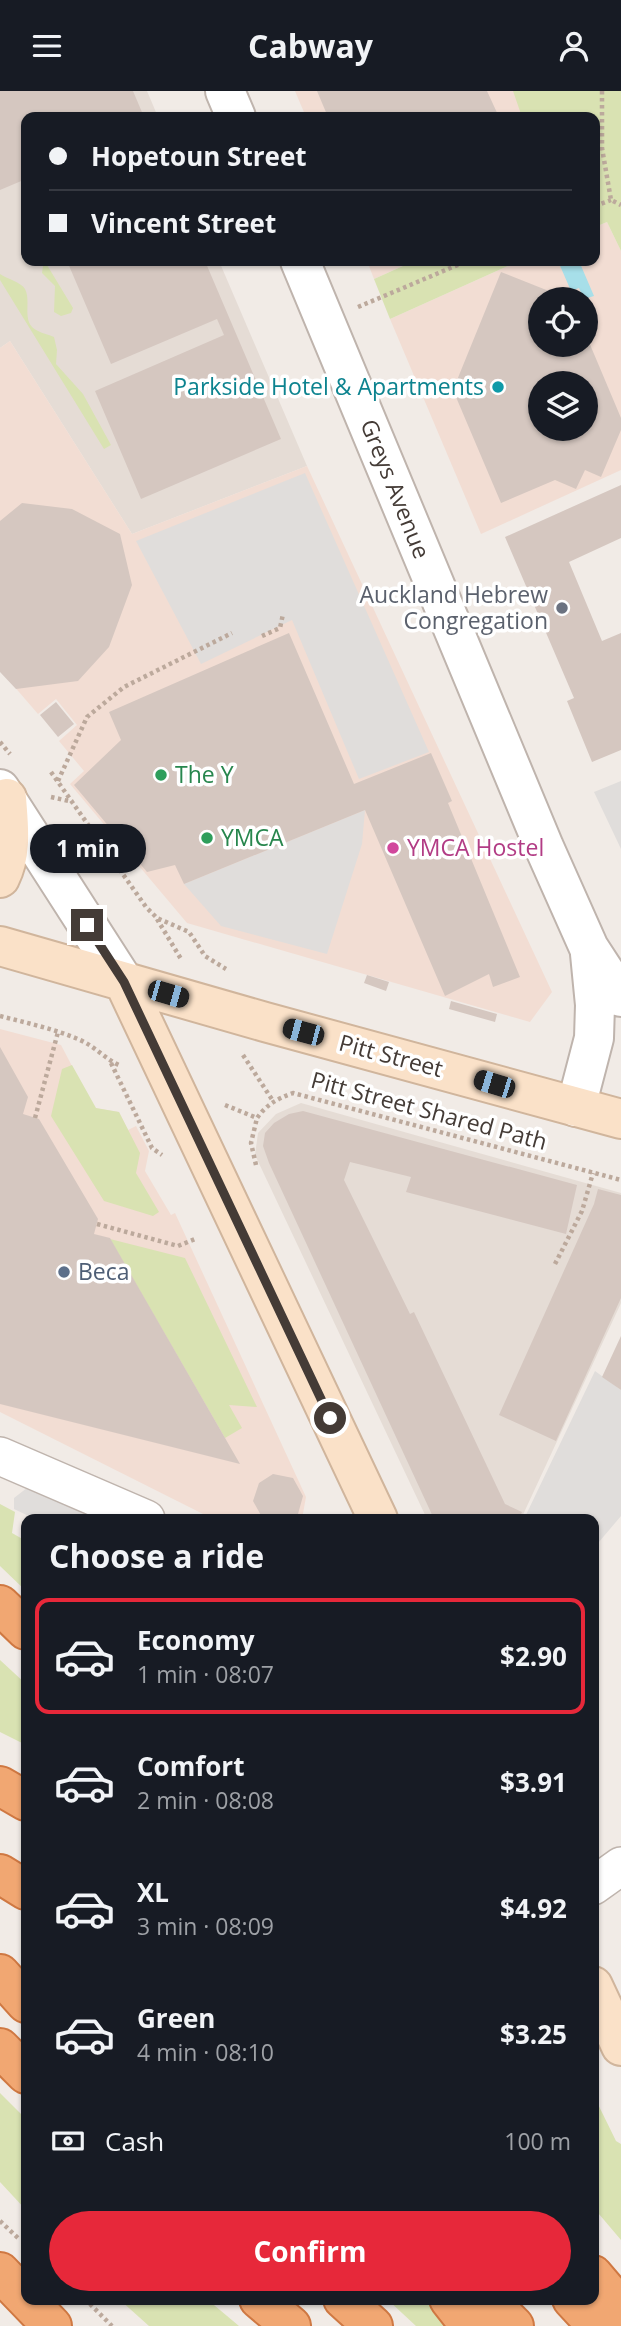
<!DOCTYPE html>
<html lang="en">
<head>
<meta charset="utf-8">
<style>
  body { margin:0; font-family:"Open Sans",sans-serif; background:#242831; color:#f1f3f6; height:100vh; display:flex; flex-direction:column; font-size:26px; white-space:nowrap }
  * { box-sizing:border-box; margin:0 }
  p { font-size:23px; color:#9ea1a6 }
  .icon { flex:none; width:38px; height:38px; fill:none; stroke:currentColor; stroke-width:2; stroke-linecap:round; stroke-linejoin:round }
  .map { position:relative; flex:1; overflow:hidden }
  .panel { position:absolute; left:21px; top:1423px; width:578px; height:791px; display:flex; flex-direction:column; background:#171b24; border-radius:14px; box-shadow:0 2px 5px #0004 }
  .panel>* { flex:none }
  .banner { position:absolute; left:21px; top:21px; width:579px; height:154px; border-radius:14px; box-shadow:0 2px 5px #0004; display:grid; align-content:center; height:154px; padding:0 28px; background:#171b24 }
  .fabs { position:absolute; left:528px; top:196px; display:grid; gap:14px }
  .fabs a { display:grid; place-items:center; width:70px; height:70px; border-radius:50%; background:#171b24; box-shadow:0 2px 5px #0004; font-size:35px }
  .end { position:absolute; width:32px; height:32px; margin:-16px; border:9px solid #443b36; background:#fff; box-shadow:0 0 0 4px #fff }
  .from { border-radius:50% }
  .bubble { position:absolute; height:49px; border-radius:24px; background:#171b24; box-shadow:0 2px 5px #0004; font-size:23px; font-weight:700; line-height:49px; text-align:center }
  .car { position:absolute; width:21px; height:42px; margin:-21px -10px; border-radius:9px; box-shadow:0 0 5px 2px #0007; background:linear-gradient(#222 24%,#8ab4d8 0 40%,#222 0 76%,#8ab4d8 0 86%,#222 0) }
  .banner b { display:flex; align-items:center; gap:24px; height:66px; font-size:26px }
  .banner b+b { border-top:2px solid #363941 }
  .banner i { width:18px; height:18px; background:#f1f3f6 }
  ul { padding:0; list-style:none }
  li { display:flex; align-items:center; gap:21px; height:116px; margin:0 14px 10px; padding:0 14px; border:4px solid transparent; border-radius:14px }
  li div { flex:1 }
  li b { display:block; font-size:26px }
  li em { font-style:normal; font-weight:700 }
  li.on { border-color:#e7283a }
  li>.icon { width:63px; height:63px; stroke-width:1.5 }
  h2 { padding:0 28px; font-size:32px; line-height:84px }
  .pay { display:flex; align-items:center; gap:18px; height:77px; padding:0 28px; font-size:26px }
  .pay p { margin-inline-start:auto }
  .button { display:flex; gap:14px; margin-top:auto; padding:14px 28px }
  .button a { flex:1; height:80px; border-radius:42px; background:#e7283a; color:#fff; font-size:28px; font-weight:700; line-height:80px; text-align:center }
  header { display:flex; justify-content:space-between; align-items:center; height:91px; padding:0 28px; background:#171b24; font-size:32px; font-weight:700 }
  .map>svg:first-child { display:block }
  .residential { fill:#e5dcd5 }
  .commercial { fill:#f2ddd3; fill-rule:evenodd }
  .green { fill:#d9e2b2 }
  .parking { fill:#e0dddb }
  .water { fill:#a7dfe9 }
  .building { fill:#d5c7c0; fill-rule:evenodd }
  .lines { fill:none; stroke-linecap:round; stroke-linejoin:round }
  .minor-casing { stroke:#bfb4ad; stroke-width:40 }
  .tertiary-casing { stroke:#bfb4ad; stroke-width:42 }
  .secondary-casing { stroke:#d0b59c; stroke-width:42 }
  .motorway-casing { stroke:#cf7842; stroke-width:42 }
  .path { stroke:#bca99c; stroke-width:4.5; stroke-dasharray:3.5 3.5; stroke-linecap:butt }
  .minor { stroke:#fff; stroke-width:37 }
  .tertiary { stroke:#fff; stroke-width:38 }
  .secondary { stroke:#fae1c8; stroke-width:38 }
  .motorway { stroke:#f1a772; stroke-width:38 }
  .route { stroke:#443b36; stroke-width:9 }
  .culture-dot { fill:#0f9aa8; stroke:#fff; stroke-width:2.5 }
  .worship-dot { fill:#6b7280; stroke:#fff; stroke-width:2.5 }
  .leisure-dot { fill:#2e9e5b; stroke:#fff; stroke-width:2.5 }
  .hotel-dot { fill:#d1479c; stroke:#fff; stroke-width:2.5 }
  .service-dot { fill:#5c6f8a; stroke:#fff; stroke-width:2.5 }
  .labels { text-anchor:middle; stroke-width:7; stroke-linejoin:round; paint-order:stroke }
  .culture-label { font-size:23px; fill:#0d838f; stroke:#fff; text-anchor:end }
  .street-label { font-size:23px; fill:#443b36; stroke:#fff }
  .worship-label { font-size:23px; fill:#5b616d; stroke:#fff; text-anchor:end }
  .leisure-label { font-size:23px; fill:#27864d; stroke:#fff; text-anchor:start }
  .hotel-label { font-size:23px; fill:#b23c85; stroke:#fff; text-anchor:start }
  .service-label { font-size:23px; fill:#4e5e75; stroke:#fff; text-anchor:start }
</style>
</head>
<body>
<header><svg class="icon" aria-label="menu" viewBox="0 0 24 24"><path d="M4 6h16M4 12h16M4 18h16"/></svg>Cabway<svg class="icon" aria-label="person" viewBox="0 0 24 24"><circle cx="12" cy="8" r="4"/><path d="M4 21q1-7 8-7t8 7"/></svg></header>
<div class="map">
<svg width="621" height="2235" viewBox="0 0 621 2235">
  <rect width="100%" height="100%" fill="#f1ebe6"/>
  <!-- residential -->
  <path class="residential" d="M0 0H147L158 26H26V170H219L307 375 132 443 10 250 0 257Z
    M301 1012 621 1102V1212L521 1428H427L255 1064 258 1042 276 1023Z"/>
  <!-- commercial -->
  <path class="commercial" d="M295 0H526L544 26H306Z
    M607 131 621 160V379L481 443 390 228 519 170H595V136ZM541 208H586V254H541ZM541 292H586V338H541Z
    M367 170H414L374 188Z
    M10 250 132 443 307 375 552 901 530 931 187 832 70 693 84 680 59 650 77 634 56 608 38 623 0 579V257Z
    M0 938 61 954 94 1017 119 1021 128 1039 136 1035 149 1060 145 1080 171 1124 175 1122 306 1406 302 1428H213L0 1321Z"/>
  <!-- green -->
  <path class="green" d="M513 0H621V160L607 131 595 136V26H522Z
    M414 170H519L390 228 374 188Z
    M47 174 73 217 71 222 61 225 54 221 55 195 42 182 43 175Z
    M0 183C7 188 21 191 25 198 32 211 20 232 38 240 43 243 48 243 54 246L57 259 56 273 83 303 111 354 104 358 0 189Z
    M72 974 96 1017 119 1021 140 1062 136 1082 159 1121 153 1125 104 1110 51 1025 62 978Z
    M110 1148 185 1167 257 1316 229 1314 242 1337 225 1347Z
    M0 1413 15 1421 12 1442 26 1450V1500L0 1475Z
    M0 1569 26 1593V1654L0 1641Z
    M0 2002 26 2028V2119L0 2091Z
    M593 2003 616 2050 621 2053V2149L593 2116Z
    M120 2209H208L239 2235H149Z
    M388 2209H426L447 2235H416Z"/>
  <!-- parking -->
  <path class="parking" d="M305 382 429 661 359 688 292 529 201 573 136 450Z
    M621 690V758L594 701Z
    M365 719 362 753 327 863 221 835 184 793Z
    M595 1280 621 1299V1425L593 1458V1428H524Z
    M32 1393 102 1428H35L14 1418V1407Z"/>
  <!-- water -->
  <path class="water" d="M558 170H579L594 205 584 208 579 197 571 200Z"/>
  <!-- building -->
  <path class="building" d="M0 0H133L144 26H26V88L0 99Z
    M317 0H487L499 26H328Z
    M67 170H205L281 348 141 408 95 300 224 244 217 228 111 273Z
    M501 181 569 208H541V254H586V244L621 327V339L601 386 585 379 576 398 555 389 501 412 453 299ZM541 292H586V338H541Z
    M621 394V447L569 471 602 550 621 542V659L592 671 567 610 574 607 505 446Z
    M22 412 72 418 120 443 132 494 109 556 78 590 16 598 0 581V430Z
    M289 542 354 693 431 662 452 710 448 712 520 886 493 896 489 883 445 905 365 719 184 793 175 774 147 781 74 694 121 649 109 621Z
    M56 611 74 633 58 646 40 624Z
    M367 884 389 891 386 900 364 892Z
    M451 910 497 923 495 931 449 918Z
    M0 956 28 1006 23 1023 39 1028 98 1128 94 1143 110 1147 240 1373 0 1313Z
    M303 1020 577 1094 566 1143 406 1101 411 1086 350 1071 344 1089 410 1223 414 1221 505 1413 522 1421 519 1428H434L269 1072 263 1055 265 1042 274 1032 289 1023Z
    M598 1098 621 1104V1207L556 1350 499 1324 594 1113Z
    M621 1245V1299L602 1286Z
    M273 1383 293 1387 303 1405 298 1423 290 1428H263L253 1410 259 1392Z"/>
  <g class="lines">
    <defs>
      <path id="minor" d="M0 1365 146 1428
        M593 1795 621 1775"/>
      <path id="tertiary" d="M225 0 236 26
        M300 170 544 756 589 857 621 906
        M0 698 124 891
        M576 1016 594 947 595 914 590 863"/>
      <path id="secondary" d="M0 787C13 761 9 735 7 707
        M0 855 265 931 621 1028
        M124 891 378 1428
        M593 1895 621 1955"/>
      <path id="motorway" d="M0 1514 26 1539
        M0 1695 26 1710
        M0 1783 26 1799
        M0 1883 26 1912
        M0 1957 26 1983
        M0 2181 26 2208
        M593 2184 621 2217
        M26 2208 52 2235
        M259 2208 291 2235
        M343 2208 373 2235
        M449 2208 470 2235
        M487 2208 514 2235
        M572 2208 597 2235"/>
    </defs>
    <!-- minor casing -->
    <use href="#minor" class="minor-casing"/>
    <!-- tertiary casing -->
    <use href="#tertiary" class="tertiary-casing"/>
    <!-- secondary casing -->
    <use href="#secondary" class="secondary-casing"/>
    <!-- motorway casing -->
    <use href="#motorway" class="motorway-casing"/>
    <!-- path -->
    <path class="path" d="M602 0V57L611 109 621 114
      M595 115 611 109
      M358 216 467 170
      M262 545 280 537 283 523
      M0 651 10 663
      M51 681 146 816 157 827 189 841 205 865 226 878
      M58 690 87 626 124 596 232 542
      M51 706 73 711
      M157 828 181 868
      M0 925C27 932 55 938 80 949 96 956 106 969 121 975
      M243 964 273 1010
      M111 972 152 1057 162 1064
      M225 1014 257 1027C267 1013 277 1008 293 1002L621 1089
      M35 1027 58 941
      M256 1074 251 1052 257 1027
      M97 1133 178 1155 195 1148
      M555 1173 582 1120 593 1082
      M0 2130 18 2147
      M85 2208 112 2235"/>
    <!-- minor -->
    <use href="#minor" class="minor"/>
    <!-- tertiary -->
    <use href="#tertiary" class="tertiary"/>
    <!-- secondary -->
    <use href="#secondary" class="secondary"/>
    <!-- motorway -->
    <use href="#motorway" class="motorway"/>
  </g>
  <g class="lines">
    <!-- route -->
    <path class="route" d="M87 834 124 891 330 1327"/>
  </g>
  <!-- markers -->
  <circle class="culture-dot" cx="498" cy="296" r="7"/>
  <circle class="worship-dot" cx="562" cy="517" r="7"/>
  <g class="leisure-dot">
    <circle cx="161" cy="684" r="7"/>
    <circle cx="207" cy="747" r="7"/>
  </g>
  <circle class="hotel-dot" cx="393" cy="757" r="7"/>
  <circle class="service-dot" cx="64" cy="1181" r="7"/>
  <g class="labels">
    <!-- culture labels -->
    <g class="culture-label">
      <text x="484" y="304">Parkside Hotel &amp; Apartments</text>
    </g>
    <!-- street labels -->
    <g class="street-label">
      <text transform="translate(395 398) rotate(68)" y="8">Greys Avenue</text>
      <text transform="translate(391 965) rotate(15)" y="8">Pitt Street</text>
      <text transform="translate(429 1020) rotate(15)" y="8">Pitt Street Shared Path</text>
    </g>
    <!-- worship labels -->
    <g class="worship-label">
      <text x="548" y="512">Auckland Hebrew<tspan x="548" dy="26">Congregation</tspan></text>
    </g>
    <!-- leisure labels -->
    <g class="leisure-label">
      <text x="175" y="692">The Y</text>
      <text x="221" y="755">YMCA</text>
    </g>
    <!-- hotel labels -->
    <g class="hotel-label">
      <text x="407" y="765">YMCA Hostel</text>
    </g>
    <!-- service labels -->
    <g class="service-label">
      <text x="78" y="1189">Beca</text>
    </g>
  </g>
</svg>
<div class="fabs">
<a><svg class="icon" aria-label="locate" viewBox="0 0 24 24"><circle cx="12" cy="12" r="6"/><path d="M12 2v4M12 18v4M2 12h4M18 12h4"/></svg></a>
<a><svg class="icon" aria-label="layers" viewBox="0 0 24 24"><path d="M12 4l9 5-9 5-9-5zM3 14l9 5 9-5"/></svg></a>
</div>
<i class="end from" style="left:330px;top:1327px"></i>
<i class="end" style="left:87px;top:834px"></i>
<div class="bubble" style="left:30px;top:733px;width:116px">1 min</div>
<i class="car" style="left:168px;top:903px;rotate:106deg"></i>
<i class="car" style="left:303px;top:941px;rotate:285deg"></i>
<i class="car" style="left:494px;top:993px;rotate:287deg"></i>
<div class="banner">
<b><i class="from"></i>Hopetoun Street</b>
<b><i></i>Vincent Street</b>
</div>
<section class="panel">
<h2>Choose a ride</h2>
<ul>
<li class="on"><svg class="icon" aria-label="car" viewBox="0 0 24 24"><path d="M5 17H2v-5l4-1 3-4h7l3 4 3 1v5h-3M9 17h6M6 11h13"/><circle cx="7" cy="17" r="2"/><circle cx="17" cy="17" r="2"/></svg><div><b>Economy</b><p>1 min · 08:07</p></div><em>$2.90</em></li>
<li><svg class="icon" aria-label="car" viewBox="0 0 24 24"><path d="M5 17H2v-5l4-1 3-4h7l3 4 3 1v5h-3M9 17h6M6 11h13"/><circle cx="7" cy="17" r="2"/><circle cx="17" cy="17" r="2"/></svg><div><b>Comfort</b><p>2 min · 08:08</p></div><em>$3.91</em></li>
<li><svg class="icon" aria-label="car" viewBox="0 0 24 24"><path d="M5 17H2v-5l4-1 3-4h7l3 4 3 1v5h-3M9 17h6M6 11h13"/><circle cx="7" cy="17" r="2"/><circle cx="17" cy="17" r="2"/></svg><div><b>XL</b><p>3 min · 08:09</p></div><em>$4.92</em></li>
<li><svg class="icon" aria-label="car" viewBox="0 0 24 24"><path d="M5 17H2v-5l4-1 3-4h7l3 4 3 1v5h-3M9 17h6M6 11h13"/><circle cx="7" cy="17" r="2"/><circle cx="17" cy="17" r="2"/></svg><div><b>Green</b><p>4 min · 08:10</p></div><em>$3.25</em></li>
</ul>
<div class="pay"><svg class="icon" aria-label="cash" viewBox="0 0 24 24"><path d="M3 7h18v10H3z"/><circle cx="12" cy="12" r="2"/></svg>Cash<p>100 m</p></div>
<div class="button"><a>Confirm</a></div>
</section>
</div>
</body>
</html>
